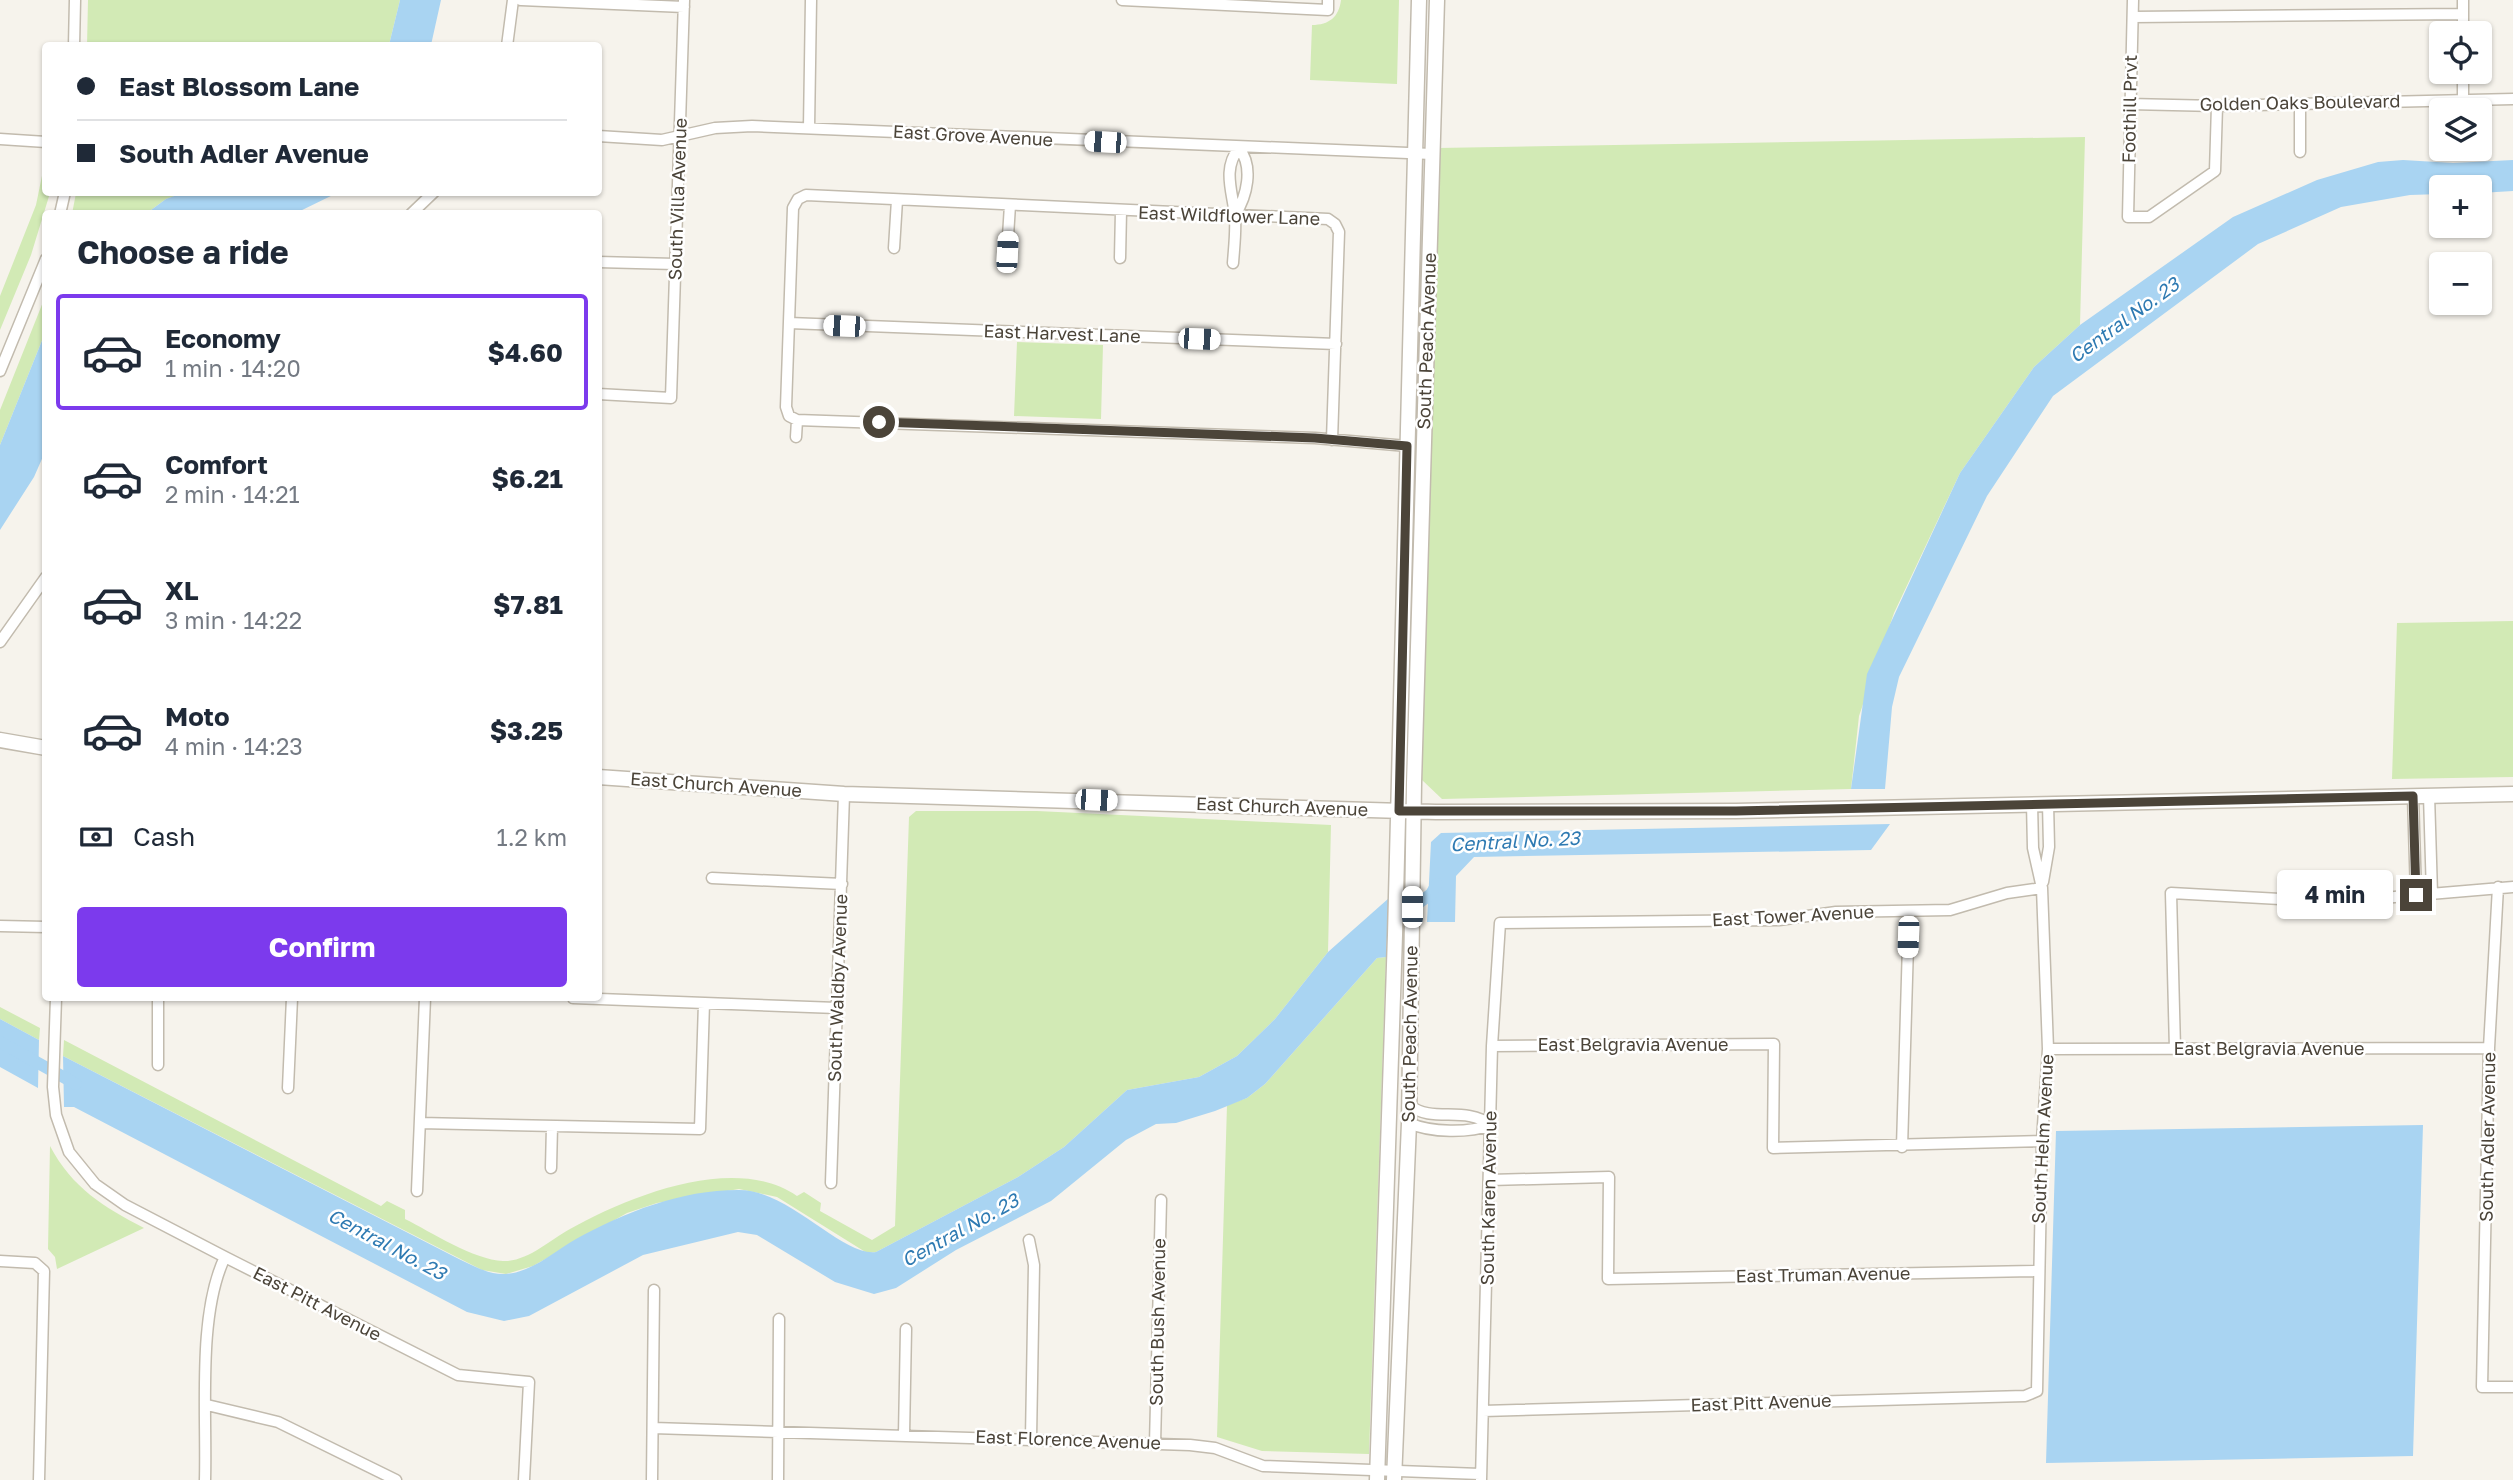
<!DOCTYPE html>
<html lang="en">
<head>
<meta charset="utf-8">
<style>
  body { margin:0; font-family:"Golos Text",sans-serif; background:#f2f2f3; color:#1f2937; height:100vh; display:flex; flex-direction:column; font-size:26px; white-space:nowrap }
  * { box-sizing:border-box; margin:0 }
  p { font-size:23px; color:#747a83 }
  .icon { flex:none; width:38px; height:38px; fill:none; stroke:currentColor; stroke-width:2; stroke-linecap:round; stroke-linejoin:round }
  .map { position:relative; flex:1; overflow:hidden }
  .panel { position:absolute; left:42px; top:210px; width:560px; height:791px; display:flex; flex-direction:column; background:#fff; border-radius:7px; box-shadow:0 2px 5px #0004 }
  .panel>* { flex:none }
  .guide { position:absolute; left:42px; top:42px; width:560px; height:154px; border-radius:7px; box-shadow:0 2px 5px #0004; display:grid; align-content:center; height:154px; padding:0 35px; background:#fff }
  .tools { position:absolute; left:2429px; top:21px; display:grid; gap:14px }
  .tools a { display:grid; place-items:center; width:63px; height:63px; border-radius:7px; background:#fff; box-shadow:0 2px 5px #0004; font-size:35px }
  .end { position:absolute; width:32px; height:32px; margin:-16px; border:9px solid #4b4439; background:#fff; box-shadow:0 0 0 4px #fff }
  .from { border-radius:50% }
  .bubble { position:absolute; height:49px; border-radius:7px; background:#fff; box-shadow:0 2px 5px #0004; font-size:23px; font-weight:700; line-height:49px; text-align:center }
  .car { position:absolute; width:21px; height:42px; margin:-21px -10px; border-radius:9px; box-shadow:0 0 5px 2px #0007; background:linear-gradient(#fff 24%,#345 0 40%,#fff 0 76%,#345 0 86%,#fff 0) }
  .guide b { display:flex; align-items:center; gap:24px; height:66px; font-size:26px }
  .guide b+b { border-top:2px solid #e0e1e3 }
  .guide i { width:18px; height:18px; background:#1f2937 }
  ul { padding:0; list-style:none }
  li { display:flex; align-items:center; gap:21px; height:116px; margin:0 14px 10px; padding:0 21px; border:4px solid transparent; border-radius:7px }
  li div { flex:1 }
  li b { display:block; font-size:26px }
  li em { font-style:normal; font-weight:700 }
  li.current { border-color:#7c3aed }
  li>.icon { width:63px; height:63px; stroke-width:1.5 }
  h2 { padding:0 35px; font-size:32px; line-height:84px }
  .pay { display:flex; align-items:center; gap:18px; height:77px; padding:0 35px; font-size:26px }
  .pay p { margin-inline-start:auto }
  .cta { display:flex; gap:14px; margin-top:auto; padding:14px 35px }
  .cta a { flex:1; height:80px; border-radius:7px; background:#7c3aed; color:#fff; font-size:28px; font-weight:700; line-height:80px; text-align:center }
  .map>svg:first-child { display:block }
  .green { fill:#d2eab5 }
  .water { fill:#a9d4f2 }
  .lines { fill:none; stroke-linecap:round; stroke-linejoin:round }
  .canal { stroke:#a9d4f2; stroke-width:12 }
  .minor-casing { stroke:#c2bbae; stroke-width:13 }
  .tertiary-casing { stroke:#c2bbae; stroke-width:17 }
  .minor { stroke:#fff; stroke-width:10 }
  .tertiary { stroke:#fff; stroke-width:14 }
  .route { stroke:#4b4439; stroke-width:9 }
  .labels { text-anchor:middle; stroke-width:5; stroke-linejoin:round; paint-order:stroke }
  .street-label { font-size:18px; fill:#4b4439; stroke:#fff }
  .water-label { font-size:19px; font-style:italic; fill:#2e7ab2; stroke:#fff }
</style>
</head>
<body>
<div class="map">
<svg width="2513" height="1480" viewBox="0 0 2513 1480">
  <rect width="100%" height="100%" fill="#f6f3ec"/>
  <!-- green -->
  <path class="green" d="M88 0H400L389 45 87 46Z
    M1341 0H1399L1397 84 1310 80 1312 25C1329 25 1339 17 1341 0Z
    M2085 137 2080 325 2034 367 1960 473 1894 613 1859 716 1851 789 1442 799 1422 780 1438 148Z
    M45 161 46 192 50 193 31 255 0 330V296L36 205Z
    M76 193H185L166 199 147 213 72 214Z
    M45 297V333L0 445V410Z
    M1017 342 1103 345 1101 419 1014 416Z
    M2513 621V777L2392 779 2397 623Z
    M916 811H1037L1331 825 1328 952 1275 1019 1237 1056 1199 1077 1127 1090 1064 1147 1018 1177 876 1252 867 1253 777 1197 739 1189 657 1203 627 1213 533 1266 506 1274 482 1270 63 1056 64 1040 381 1206 387 1201 405 1210V1219C431 1232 474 1260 503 1261 527 1262 550 1240 570 1229 629 1196 735 1153 797 1196L804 1192 821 1203 820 1211 872 1240 895 1226 909 817Z
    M1386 957 1369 1454 1262 1451 1217 1437 1227 1105 1247 1098 1265 1084 1377 958Z
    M0 1007 40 1028 39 1040 0 1019Z
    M50 1146C72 1188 104 1207 144 1228L57 1269 55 1257 48 1249Z"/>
  <!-- water -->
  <path class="water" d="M400 0H441L431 45H389Z
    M2403 160 2453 163 2513 160V191L2480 193V187H2441V194L2410 195 2341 207 2258 244 2053 396 1987 496 1899 677 1892 707 1885 789H1851L1867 674 1960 473 2034 367 2080 325 2233 217 2317 180 2378 162Z
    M185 192H337V193L296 213H147L166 199Z
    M45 333V452L34 477 0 530V445Z
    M1890 824 1871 850 1474 857 1456 876 1455 922H1427L1431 842 1441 833Z
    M1389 898 1386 957 1377 958 1265 1084 1247 1098 1215 1111 1176 1123 1156 1124 1126 1140 1051 1201 956 1250 896 1288 874 1294 835 1282 757 1235 738 1232 643 1255 529 1316 504 1321 467 1312 74 1107H64L63 1056 455 1257C470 1264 488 1275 505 1274 531 1273 555 1251 576 1239 625 1212 681 1190 738 1190 789 1189 842 1257 876 1252L1018 1177 1064 1147 1127 1090 1199 1077 1237 1056 1275 1019 1328 952Z
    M0 1019 39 1040 38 1088 0 1067Z
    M2423 1125 2413 1456 2046 1463 2056 1131Z"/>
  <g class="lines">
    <!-- canal -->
    <path class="canal" d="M1390 924 1431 894 1437 884
      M0 1042 76 1084"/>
    <defs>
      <path id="minor" d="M521 0 684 7
        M1122 0 1328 10V0
        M2133 0 2128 217H2149L2215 171 2217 106
        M2133 17 2463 14
        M2463 33V0
        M74 46 75 0
        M507 46 513 0
        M2463 98V72
        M2129 104 2217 106 2513 99
        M809 128 811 0
        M598 136 662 140 715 128 752 126 1432 154
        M0 139 46 142
        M2300 152V104
        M60 214 65 192
        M411 214 434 192
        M894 248 897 200
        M1007 252 1010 205
        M1120 258 1121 211
        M598 262 675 264
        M1233 263C1234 248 1236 233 1235 218 1234 195 1221 170 1239 148 1254 167 1247 196 1235 215
        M789 323 1336 344
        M0 371 46 259
        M598 394 671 398 684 0
        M796 437 797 420
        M1332 440 1339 232 1335 224 1328 219 806 195 798 199 793 208 786 407 789 416 797 420 1315 438 1407 446
        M0 642 46 577
        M2429 795 2432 894
        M2413 796 2416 895
        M712 878 842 884
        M2043 882 2049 847 2048 803
        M2498 887 2489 1048 2482 1387H2513
        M0 926 46 927
        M56 998 53 1087 56 1115 69 1152 95 1184 125 1205 225 1257 458 1375 529 1382 524 1480
        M158 998V1065
        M573 998 837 1008
        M1492 1046 1774 1044 1773 1148 2042 1141
        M2048 1049 2489 1048
        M2175 1049 2171 893 2280 899 2359 900 2513 887
        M288 1088 292 998
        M1409 1105C1433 1124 1464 1105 1491 1125
        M420 1123 700 1129 704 1003
        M1409 1123C1431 1133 1469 1133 1491 1125
        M1902 1147 1909 911
        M551 1168 552 1126
        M1490 1180 1609 1177 1608 1279 2038 1271
        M831 1183 844 794
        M417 1191 425 998
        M1029 1240 1034 1265 1031 1439
        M0 1261 35 1263 44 1271 39 1480
        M207 1405 278 1422 396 1480
        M1483 1411 2025 1396 2037 1391 2042 1141 2048 1049 2042 888 2033 848 2032 803
        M653 1428 1190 1445 1215 1448 1263 1466 1480 1474
        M904 1435 906 1329
        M1155 1444 1161 1200
        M205 1480C207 1414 197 1315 225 1257
        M652 1480 654 1290
        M778 1480 779 1319
        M1481 1480 1492 1046 1500 923 1779 920 1836 912 1950 910 2007 893 2042 888"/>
      <path id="tertiary" d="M0 740 46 748
        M598 777 844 794 1436 812 1736 811 2513 794
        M1377 1480 1395 935 1419 0
        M1394 1480 1409 1123 1414 783 1437 0"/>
    </defs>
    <!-- minor casing -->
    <use href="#minor" class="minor-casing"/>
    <!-- tertiary casing -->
    <use href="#tertiary" class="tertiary-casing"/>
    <!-- minor -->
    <use href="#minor" class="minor"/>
    <!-- tertiary -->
    <use href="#tertiary" class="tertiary"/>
  </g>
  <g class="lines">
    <!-- route -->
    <path class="route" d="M879 422 1315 438 1407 446 1399 811H1736L2413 796 2416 895"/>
  </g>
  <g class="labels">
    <!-- street labels -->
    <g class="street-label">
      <text transform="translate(2300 103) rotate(-1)" y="6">Golden Oaks Boulevard</text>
      <text transform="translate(2130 109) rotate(-89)" y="6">Foothill Prvt</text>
      <text transform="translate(973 136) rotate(3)" y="6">East Grove Avenue</text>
      <text transform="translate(678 199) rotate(-88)" y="6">South Villa Avenue</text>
      <text transform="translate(1229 216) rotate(2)" y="6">East Wildflower Lane</text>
      <text transform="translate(1062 334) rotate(2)" y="6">East Harvest Lane</text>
      <text transform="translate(1427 341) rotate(-88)" y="6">South Peach Avenue</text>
      <text transform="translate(716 785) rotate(4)" y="6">East Church Avenue</text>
      <text transform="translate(1282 807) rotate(2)" y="6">East Church Avenue</text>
      <text transform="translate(1793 916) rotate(-3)" y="6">East Tower Avenue</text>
      <text transform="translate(838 988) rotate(-88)" y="6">South Waldby Avenue</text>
      <text transform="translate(1410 1034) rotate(-89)" y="6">South Peach Avenue</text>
      <text x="1633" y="1051">East Belgravia Avenue</text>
      <text x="2269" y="1055">East Belgravia Avenue</text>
      <text transform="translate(2488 1137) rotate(-89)" y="6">South Adler Avenue</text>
      <text transform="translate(2043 1139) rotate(-87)" y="6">South Helm Avenue</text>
      <text transform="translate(1489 1198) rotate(-89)" y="6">South Karen Avenue</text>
      <text transform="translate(1823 1275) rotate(-1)" y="6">East Truman Avenue</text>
      <text transform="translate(317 1304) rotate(27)" y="6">East Pitt Avenue</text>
      <text transform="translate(1158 1322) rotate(-89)" y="6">South Bush Avenue</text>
      <text transform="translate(1761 1403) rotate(-2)" y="6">East Pitt Avenue</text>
      <text transform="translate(1068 1440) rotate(2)" y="6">East Florence Avenue</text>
    </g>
    <!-- water labels -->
    <g class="water-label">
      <text transform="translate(2124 320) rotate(-36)" y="7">Central No. 23</text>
      <text transform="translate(1515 841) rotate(-3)" y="7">Central No. 23</text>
      <text transform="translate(960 1230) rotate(-29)" y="7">Central No. 23</text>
      <text transform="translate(387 1244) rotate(28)" y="7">Central No. 23</text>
    </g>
  </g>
</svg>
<div class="tools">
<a><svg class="icon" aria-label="locate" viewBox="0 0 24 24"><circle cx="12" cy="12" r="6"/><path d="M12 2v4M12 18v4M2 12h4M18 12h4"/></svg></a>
<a><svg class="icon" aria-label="layers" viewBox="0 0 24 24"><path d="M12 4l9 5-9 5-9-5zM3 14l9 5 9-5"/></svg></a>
<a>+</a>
<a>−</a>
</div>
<i class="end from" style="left:879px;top:422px"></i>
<i class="end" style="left:2416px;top:895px"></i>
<div class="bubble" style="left:2277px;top:870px;width:116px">4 min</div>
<i class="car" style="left:1105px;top:142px;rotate:273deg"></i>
<i class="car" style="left:1007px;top:252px;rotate:3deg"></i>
<i class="car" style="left:844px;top:326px;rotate:272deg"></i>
<i class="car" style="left:1199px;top:339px;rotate:92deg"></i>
<i class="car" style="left:1096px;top:800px;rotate:92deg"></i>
<i class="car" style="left:1412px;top:907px;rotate:0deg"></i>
<i class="car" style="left:1908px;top:937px;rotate:182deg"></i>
<div class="guide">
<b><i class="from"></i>East Blossom Lane</b>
<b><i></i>South Adler Avenue</b>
</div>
<section class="panel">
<h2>Choose a ride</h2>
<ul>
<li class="current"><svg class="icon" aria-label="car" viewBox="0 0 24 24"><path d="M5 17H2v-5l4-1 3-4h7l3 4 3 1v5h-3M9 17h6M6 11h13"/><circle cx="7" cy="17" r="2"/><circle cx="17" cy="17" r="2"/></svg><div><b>Economy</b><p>1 min · 14:20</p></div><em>$4.60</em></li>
<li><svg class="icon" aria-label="car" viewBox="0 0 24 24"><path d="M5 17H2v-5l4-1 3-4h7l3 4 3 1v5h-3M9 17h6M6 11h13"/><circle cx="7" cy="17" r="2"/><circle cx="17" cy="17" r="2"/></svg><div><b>Comfort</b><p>2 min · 14:21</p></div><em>$6.21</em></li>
<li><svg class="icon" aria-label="car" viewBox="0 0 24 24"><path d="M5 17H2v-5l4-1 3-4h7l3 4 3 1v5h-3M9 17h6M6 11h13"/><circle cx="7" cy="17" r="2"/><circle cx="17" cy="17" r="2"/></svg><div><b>XL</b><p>3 min · 14:22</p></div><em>$7.81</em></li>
<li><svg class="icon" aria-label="car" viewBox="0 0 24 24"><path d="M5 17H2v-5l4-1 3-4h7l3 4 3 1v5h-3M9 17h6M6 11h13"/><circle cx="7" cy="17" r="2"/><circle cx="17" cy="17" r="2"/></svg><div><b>Moto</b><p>4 min · 14:23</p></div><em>$3.25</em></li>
</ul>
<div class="pay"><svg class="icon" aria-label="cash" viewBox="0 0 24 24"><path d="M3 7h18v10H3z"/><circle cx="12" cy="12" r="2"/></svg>Cash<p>1.2 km</p></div>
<div class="cta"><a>Confirm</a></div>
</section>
</div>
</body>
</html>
